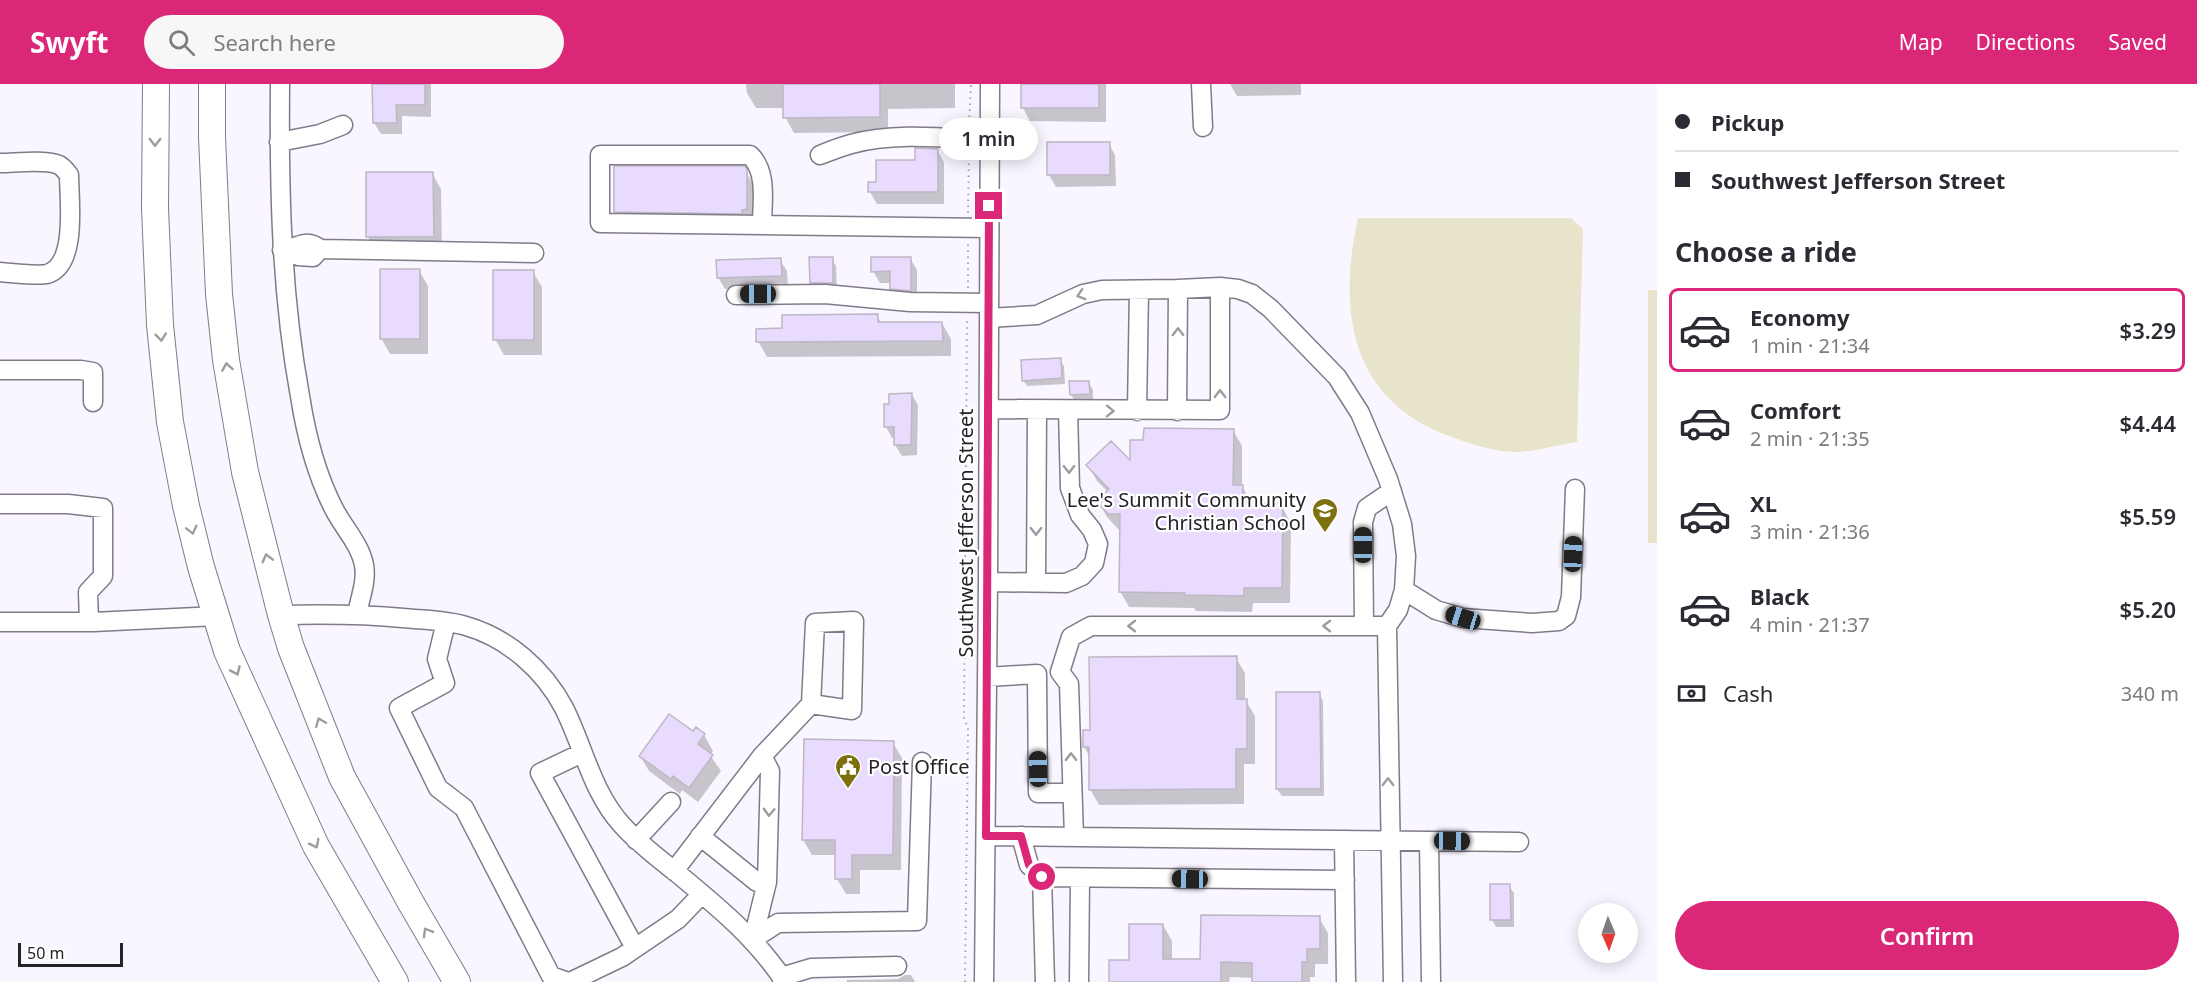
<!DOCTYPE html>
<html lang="en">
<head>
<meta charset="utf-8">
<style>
  body { margin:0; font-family:"Noto Sans",sans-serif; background:#f7f7f7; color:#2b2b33; height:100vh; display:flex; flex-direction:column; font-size:22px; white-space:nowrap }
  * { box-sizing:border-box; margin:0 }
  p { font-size:20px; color:#7c7c81 }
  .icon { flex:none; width:33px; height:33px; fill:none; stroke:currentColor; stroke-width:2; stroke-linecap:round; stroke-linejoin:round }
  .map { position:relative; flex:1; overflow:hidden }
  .drawer { display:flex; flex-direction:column; background:#fff; width:540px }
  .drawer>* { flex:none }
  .banner { display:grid; align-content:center; height:132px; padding:0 18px; background:#fff }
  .needle { width:39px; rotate:178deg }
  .controls { position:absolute; left:1578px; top:819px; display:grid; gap:12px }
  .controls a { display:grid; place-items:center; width:60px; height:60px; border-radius:50%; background:#fff; box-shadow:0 3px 15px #0003; font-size:30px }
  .scale { position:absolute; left:18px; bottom:15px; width:105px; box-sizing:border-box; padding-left:6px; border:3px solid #252328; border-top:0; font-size:16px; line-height:21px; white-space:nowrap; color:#252328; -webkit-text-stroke:4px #fff; paint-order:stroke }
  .end { position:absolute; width:27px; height:27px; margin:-14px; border:8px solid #db2777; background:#fff; box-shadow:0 0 0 3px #fff }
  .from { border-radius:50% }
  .bubble { position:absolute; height:42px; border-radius:21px; background:#fff; box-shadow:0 3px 15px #0003; font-size:20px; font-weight:600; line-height:42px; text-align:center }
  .car { position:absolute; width:18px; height:36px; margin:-18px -9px; border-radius:8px; box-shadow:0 0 4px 2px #0007; background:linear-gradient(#222 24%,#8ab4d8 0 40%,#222 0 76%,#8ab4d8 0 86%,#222 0) }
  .banner b { display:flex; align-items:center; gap:21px; height:57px; font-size:22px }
  .banner b+b { border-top:2px solid #e1e1e2 }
  .banner i { width:15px; height:15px; background:#2b2b33 }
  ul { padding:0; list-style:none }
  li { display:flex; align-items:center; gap:18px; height:84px; margin:0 12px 9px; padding:0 6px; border:3px solid transparent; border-radius:9px }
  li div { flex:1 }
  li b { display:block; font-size:22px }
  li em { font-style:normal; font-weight:600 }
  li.selected { border-color:#db2777 }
  li>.icon { width:54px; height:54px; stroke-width:1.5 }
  h2 { padding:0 18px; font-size:27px; line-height:72px }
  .pay { display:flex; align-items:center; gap:15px; height:66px; padding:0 18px; font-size:22px }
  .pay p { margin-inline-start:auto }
  .action { display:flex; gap:12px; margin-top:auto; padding:12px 18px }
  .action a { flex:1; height:69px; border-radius:36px; background:#db2777; color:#fff; font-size:24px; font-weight:600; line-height:69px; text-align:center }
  header { display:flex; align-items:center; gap:36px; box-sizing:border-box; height:84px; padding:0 30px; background:#db2777; color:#fff }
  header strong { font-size:28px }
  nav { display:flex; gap:33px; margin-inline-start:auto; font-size:21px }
  .search { width:420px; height:54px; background:#f7f7f7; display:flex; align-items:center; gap:15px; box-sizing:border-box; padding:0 21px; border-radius:33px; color:#7c7c81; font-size:22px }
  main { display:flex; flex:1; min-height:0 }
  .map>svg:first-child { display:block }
  .green { fill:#e8e4cb }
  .shadow { fill:#0003 }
  .building { fill:#e9dbfd; stroke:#bdb7c5; stroke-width:1.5 }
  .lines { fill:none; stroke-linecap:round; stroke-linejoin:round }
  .minor-casing { stroke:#817b89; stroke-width:21 }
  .highway-casing { stroke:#817b89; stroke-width:28 }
  .path { stroke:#a6a4ab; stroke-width:2; stroke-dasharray:1.5 4.5; stroke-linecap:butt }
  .minor { stroke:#fff; stroke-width:18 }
  .highway { stroke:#fff; stroke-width:26 }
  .oneway { stroke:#9d9c9e }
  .route { stroke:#db2777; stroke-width:8 }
  .labels { text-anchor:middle; stroke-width:4.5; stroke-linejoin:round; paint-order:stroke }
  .poi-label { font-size:20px; fill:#252328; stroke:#fff; text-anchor:end }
  .street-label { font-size:20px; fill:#252328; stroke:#fff }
</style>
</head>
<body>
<header>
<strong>Swyft</strong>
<div class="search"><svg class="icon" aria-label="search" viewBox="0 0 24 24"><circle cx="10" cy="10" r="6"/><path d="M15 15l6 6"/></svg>Search here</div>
<nav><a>Map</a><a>Directions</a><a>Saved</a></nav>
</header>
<main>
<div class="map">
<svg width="1657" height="898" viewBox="0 0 1657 898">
  <rect width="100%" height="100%" fill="#f9f6ff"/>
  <!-- green -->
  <path class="green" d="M1358 134H1571L1583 145 1577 358C1558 361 1537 367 1518 368 1494 368 1474 361 1452 353 1351 317 1337 229 1358 134Z
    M1648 206H1657V459H1648Z"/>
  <!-- shadow -->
  <path class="shadow" d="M374 0H431V33L402 32V50H381L374 39Z
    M746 0H955V24L888 25V48L794 49 785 33V24H756L747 9Z
    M1023 0H1106V38L1030 37 1023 24Z
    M1230 0H1301V11L1237 12Z
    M1109 60 1115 71 1116 102 1056 103 1049 91Z
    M937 66 944 78V120H877L870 108 878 99Z
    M744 84 755 104 756 141 625 143 616 128Z
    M432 89 441 105 442 168 377 169 368 153Z
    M910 174 917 186V218L899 216 892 204V199H880L873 187Z
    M832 175 836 182 837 206H815L811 199Z
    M780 176 787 187 788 203 725 205 718 193Z
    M419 186 428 202V270H390L381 254Z
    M533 188 542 203V271H504L495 255Z
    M877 232 882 240 942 239 951 255V272L767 273 758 257 783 246Z
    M1060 276 1064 282 1065 300 1027 302 1023 296Z
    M1088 298 1093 306V317L1075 318 1071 310Z
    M912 311 918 321 917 371 902 372 895 361V354H892L886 343 891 321Z
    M1233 346 1242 362V402L1251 418 1282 423 1291 439 1290 519H1253L1252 528 1196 527 1194 524 1129 523 1120 507 1121 446H1119L1107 433 1098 417 1108 408 1097 397 1088 381 1131 380Z
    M1236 574 1245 589V615L1255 632V680H1244V720L1099 721 1090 705V673L1084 663 1091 647Z
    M1319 610 1323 617 1324 712H1282L1277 705Z
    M704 651 713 667 710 671 721 687 698 718 682 706 680 710 649 687 640 672Z
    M893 659 902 674 901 786H860V810H846L837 795V771H812L803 756Z
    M1491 802H1509L1514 809V843H1496L1492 836Z
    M1319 834 1328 849V880H1315V893H1310V898H1253L1254 894 1230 893 1229 898H1111L1163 841 1172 857V876L1202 877Z
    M905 891H911L915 898H847V896L898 895Z"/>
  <!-- building -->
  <path class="building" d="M372 0H425V21H396L397 39H373Z
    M783 0H880V33L783 34Z
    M1021 0H1099V24H1021Z
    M1047 58H1110V91H1047Z
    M915 64 938 65V108H868V98H876V76H915Z
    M614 82H745L747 86V125L742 126V130L614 128Z
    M366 88H433L434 153H366Z
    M809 173H833V199H810Z
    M871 173H911V207L890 205V187L871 188Z
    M781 174 782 192 717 194 716 176Z
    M380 185H420V255H380Z
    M493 186H534V256H493Z
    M878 230V238H942L943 257 756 258V245L782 244V231Z
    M1061 274 1062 294 1022 297 1021 276Z
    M1069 297H1089L1090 310 1070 311Z
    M912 309 911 361H894V343H884V320H889V310Z
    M1144 344 1234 345 1233 401H1243L1242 418 1280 419 1283 422 1282 504H1244V512L1185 511V509L1119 508 1120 430H1108L1096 417 1109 405 1086 381 1111 357 1130 376V356H1143Z
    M1237 572V615H1247V665H1236V705L1089 706V663H1083V646H1090L1089 573Z
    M1276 608H1320L1321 705H1276Z
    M669 630 693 647 696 643 705 650 698 660 713 671 689 704 673 692 671 695 639 672Z
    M804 655 894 657 893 771H852V795H835V756H802Z
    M1490 800H1510L1511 836H1490Z
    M1201 831 1320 832V865H1307V878H1302V898H1252V879L1221 878V898H1109V876H1129V840H1163V875H1200Z"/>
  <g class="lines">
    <defs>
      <path id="minor" d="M280 0C279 105 281 209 300 312 306 351 316 390 334 425 343 443 360 460 364 481 367 497 360 514 357 530
        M1201 0 1203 43
        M279 58 320 50 343 41
        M820 71C830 67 840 63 851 60 895 48 945 54 989 56
        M0 79C15 79 46 75 59 81 63 83 66 87 69 91 69 115 78 181 47 190 38 192 10 189 0 188
        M762 141C762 119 768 88 750 71H600V139C730 141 859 142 989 144
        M320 165 534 169
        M282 166C298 165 305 153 320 165L313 173 298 172 291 165
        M1220 203 1238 205 1252 210 1271 225 1337 293 1360 329 1388 395 1402 440 1406 472 1404 506 1398 526 1387 542
        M736 211 825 210 910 218 989 219
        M989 234 1037 231 1083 210 1102 206 1178 205 1177 327
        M0 286H81L93 288V318
        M989 325 1220 326V203L1178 205
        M1137 327 1139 206
        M0 420H68L103 424V492L88 508 89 538
        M1036 497 1037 326
        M988 498 1066 499 1082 492 1094 479 1098 460 1092 446 1080 431 1070 404 1068 326
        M1404 506 1436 526 1463 534 1532 539 1559 537 1566 532 1571 513 1575 405
        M281 531C322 530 362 530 403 534 424 536 446 536 466 542 508 554 544 586 564 624 584 664 592 708 622 741 638 759 658 774 677 789 718 823 755 853 785 898
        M0 538H93L217 532
        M446 538 437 575 445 599 399 624 438 704 464 724 551 892 568 898
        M1364 542 1363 438 1367 424 1392 407
        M1060 588 1071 553 1091 542H1387L1393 898
        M1060 588 1069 600 1074 753
        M987 593 1037 590 1038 709H1072
        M582 669 540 689 635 864
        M700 752 757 798H767
        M986 752 1519 758
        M1021 752 1029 781 1042 793 1345 796
        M636 756 671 718
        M1344 756 1346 898
        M1429 757 1431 898
        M674 787 762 672 811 620 815 539 854 537 852 626 811 620
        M1042 793 1045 898
        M753 855 778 839 917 837 922 678
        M753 855 767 798 770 687 762 672
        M781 893 811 884 897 882
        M570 898 622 873 678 835 702 810
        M984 898 988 498 990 0
        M1079 898 1080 794"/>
      <path id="highway" d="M156 0 155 124 160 241 170 338 186 422 201 483 227 567 316 762 395 898
        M212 0V53L219 210 226 276 245 388 281 531 291 564 342 693 411 819 457 898"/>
    </defs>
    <!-- minor casing -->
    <use href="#minor" class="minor-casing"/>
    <!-- highway casing -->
    <use href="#highway" class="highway-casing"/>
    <!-- path -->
    <path class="path" d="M969 39 971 0
      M968 129 969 72
      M968 204V159
      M965 898 968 644 964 634 967 234"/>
    <!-- minor -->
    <use href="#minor" class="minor"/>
    <!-- highway -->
    <use href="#highway" class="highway"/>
  </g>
  <!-- one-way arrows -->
  <defs><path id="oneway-chevron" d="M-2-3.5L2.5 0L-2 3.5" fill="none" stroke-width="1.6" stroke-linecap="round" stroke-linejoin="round" transform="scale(1.5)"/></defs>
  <g class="oneway">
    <use href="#oneway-chevron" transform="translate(155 58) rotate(90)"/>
    <use href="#oneway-chevron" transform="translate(1081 211) rotate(162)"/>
    <use href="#oneway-chevron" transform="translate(1178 248) rotate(-90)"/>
    <use href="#oneway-chevron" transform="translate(161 253) rotate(84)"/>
    <use href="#oneway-chevron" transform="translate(227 283) rotate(-99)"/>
    <use href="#oneway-chevron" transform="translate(1220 310) rotate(-90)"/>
    <use href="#oneway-chevron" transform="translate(1110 327) rotate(1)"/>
    <use href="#oneway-chevron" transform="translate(1069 385) rotate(89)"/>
    <use href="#oneway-chevron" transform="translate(192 446) rotate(76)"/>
    <use href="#oneway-chevron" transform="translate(1036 447) rotate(90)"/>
    <use href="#oneway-chevron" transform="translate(267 474) rotate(-104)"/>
    <use href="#oneway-chevron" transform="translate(1132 542) rotate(-180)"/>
    <use href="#oneway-chevron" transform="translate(1327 542) rotate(-180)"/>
    <use href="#oneway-chevron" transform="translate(236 587) rotate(66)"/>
    <use href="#oneway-chevron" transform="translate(320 638) rotate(-112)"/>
    <use href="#oneway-chevron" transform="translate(1071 673) rotate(-91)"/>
    <use href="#oneway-chevron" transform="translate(1388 698) rotate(-90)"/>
    <use href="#oneway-chevron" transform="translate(769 728) rotate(92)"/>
    <use href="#oneway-chevron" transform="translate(315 760) rotate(63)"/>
    <use href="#oneway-chevron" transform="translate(427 848) rotate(-120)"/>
  </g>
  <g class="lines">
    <!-- route -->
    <path class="route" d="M989 122 986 752H1021L1029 781 1042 793"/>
  </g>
  <!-- icons -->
  <defs>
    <symbol id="school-pin" viewBox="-11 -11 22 30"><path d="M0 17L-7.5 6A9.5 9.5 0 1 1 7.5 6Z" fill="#7d700e" stroke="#fff"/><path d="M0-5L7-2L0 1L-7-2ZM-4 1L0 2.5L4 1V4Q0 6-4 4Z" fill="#fff"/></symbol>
    <symbol id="civic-pin" viewBox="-11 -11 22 30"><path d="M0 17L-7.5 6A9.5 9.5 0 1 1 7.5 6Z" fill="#7d700e" stroke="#fff"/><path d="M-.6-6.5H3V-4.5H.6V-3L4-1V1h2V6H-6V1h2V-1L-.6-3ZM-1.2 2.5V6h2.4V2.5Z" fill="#fff"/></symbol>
  </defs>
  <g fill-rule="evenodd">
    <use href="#school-pin" x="1310" y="412" width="30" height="40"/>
    <use href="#civic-pin" x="833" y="668" width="30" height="40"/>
  </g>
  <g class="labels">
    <!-- poi labels -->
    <g class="poi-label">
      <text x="1306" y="423">Lee's Summit Community<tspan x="1306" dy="23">Christian School</tspan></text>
      <text x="868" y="690" text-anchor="start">Post Office</text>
    </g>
    <!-- street labels -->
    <g class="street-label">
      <text transform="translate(966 449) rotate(-90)" y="7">Southwest Jefferson Street</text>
    </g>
  </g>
</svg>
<div class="controls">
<a><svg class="needle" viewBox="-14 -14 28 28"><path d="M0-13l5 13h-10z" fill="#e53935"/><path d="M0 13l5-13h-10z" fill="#7c7c81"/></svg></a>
</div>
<div class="scale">50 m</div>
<i class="end from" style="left:1042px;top:793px"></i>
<i class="end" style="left:989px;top:122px"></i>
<div class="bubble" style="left:939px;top:34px;width:99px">1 min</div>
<i class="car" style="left:758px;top:210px;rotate:270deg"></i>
<i class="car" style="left:1363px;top:461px;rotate:0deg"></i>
<i class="car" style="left:1573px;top:470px;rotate:2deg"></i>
<i class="car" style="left:1463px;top:534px;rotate:287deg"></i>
<i class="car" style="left:1038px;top:685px;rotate:359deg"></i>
<i class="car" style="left:1452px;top:757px;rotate:91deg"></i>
<i class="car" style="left:1190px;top:795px;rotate:271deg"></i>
</div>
<section class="drawer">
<div class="banner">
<b><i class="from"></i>Pickup</b>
<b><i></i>Southwest Jefferson Street</b>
</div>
<h2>Choose a ride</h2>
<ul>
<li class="selected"><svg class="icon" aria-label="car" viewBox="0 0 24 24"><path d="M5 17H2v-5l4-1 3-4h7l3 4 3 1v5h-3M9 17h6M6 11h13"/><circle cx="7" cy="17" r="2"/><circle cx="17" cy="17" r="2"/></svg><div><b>Economy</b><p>1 min · 21:34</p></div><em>$3.29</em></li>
<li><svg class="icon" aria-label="car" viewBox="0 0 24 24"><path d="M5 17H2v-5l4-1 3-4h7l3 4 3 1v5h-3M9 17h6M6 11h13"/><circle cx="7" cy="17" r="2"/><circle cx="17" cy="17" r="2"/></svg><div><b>Comfort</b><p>2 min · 21:35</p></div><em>$4.44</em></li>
<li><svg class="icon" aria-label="car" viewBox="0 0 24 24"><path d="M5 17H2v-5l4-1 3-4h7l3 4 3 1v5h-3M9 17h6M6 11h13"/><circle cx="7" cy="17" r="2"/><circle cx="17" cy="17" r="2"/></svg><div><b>XL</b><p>3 min · 21:36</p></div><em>$5.59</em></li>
<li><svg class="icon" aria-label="car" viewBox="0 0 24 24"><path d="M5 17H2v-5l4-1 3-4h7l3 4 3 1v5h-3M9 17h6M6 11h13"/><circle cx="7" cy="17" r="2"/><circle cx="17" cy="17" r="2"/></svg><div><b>Black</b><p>4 min · 21:37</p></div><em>$5.20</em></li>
</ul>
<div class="pay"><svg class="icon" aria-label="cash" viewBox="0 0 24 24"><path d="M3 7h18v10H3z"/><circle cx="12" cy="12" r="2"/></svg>Cash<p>340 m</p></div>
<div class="action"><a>Confirm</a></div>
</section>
</main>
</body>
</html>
